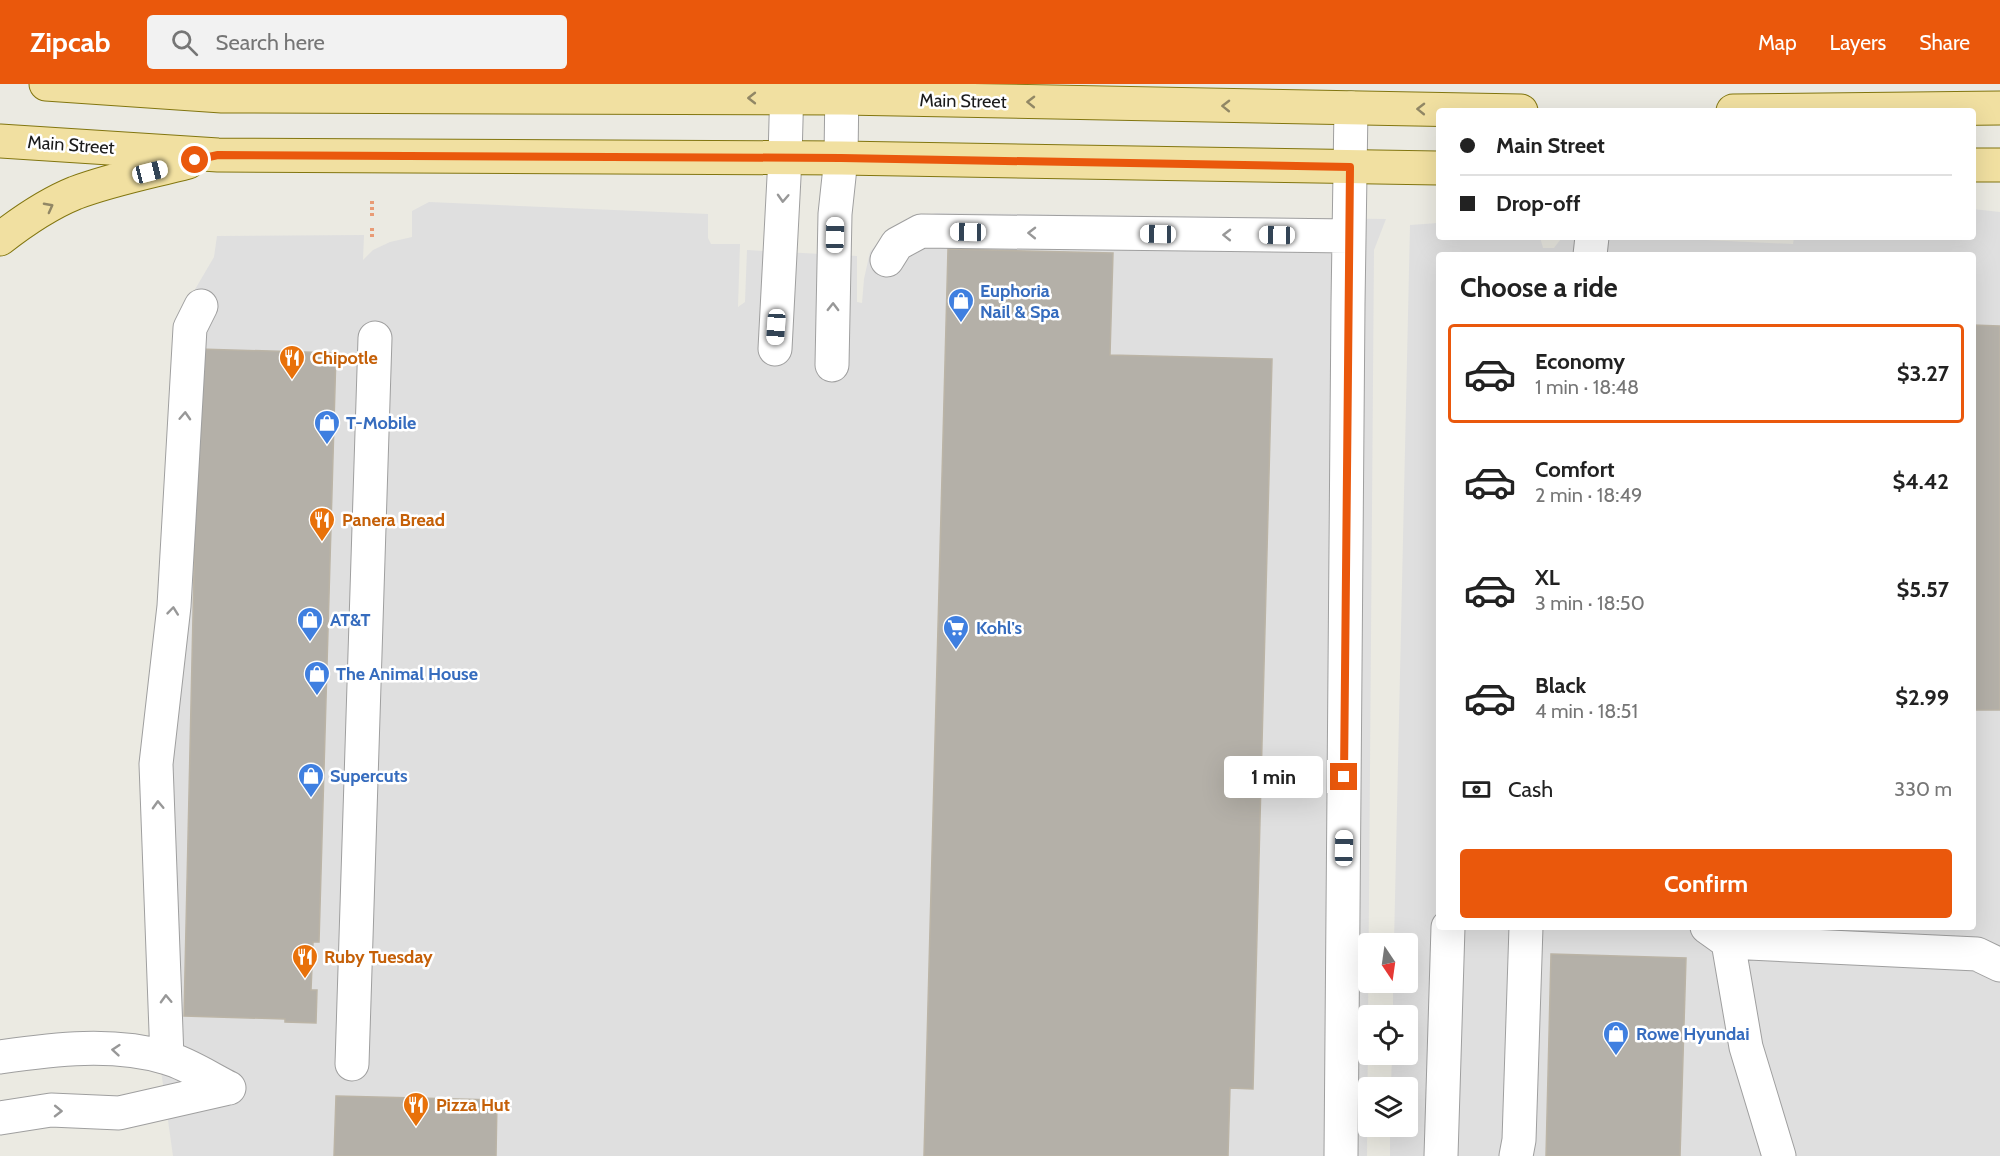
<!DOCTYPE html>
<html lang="en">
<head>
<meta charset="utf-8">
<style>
  body { margin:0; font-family:Cabin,sans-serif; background:#f2f2f2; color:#222; height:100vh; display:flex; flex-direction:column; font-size:22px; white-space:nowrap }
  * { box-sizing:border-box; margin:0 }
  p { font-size:20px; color:#767676 }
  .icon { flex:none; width:33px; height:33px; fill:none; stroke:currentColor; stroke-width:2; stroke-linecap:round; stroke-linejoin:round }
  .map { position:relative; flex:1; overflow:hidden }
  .drawer { position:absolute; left:1436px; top:168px; width:540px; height:678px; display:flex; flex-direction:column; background:#fff; border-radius:6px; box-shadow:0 6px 24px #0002 }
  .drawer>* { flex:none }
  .hud { position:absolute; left:1436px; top:24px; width:540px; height:132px; border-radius:6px; box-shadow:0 6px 24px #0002; display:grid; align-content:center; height:132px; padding:0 24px; background:#fff }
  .needle { width:39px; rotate:167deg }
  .fabs { position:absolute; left:1358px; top:849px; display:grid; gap:12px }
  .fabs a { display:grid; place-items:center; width:60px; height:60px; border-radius:6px; background:#fff; box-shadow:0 6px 24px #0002; font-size:30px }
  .end { position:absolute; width:27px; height:27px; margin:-14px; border:8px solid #ea580c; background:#fff; box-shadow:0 0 0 3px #fff }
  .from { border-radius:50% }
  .bubble { position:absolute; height:42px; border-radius:6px; background:#fff; box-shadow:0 6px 24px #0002; font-size:20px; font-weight:700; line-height:42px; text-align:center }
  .car { position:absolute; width:18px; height:36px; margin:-18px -9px; border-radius:8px; box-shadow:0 0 4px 2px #0007; background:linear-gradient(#fff 24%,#345 0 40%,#fff 0 76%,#345 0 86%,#fff 0) }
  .hud b { display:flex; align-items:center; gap:21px; height:57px; font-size:22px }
  .hud b+b { border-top:2px solid #e0e0e0 }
  .hud i { width:15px; height:15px; background:#222 }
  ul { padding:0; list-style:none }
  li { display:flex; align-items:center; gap:18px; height:99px; margin:0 12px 9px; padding:0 12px; border:3px solid transparent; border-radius:6px }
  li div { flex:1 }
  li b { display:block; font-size:22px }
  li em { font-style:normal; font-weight:700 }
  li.current { border-color:#ea580c }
  li>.icon { width:54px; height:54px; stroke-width:1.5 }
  h2 { padding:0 24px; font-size:27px; line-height:72px }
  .pay { display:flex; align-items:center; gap:15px; height:66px; padding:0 24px; font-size:22px }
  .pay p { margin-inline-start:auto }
  .primary-button { display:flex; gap:12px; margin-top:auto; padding:12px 24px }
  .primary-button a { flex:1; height:69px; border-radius:6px; background:#ea580c; color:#fff; font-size:24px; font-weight:700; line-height:69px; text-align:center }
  header { display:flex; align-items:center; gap:36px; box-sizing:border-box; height:84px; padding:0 30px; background:#ea580c; color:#fff }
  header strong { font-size:28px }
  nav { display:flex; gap:33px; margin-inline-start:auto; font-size:21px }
  .search { width:420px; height:54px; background:#f2f2f2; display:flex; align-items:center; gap:15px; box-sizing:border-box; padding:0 21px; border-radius:6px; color:#767676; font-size:22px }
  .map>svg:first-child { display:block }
  .parking { fill:#dfdfdf; fill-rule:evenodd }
  .building { fill:#b4b0a8; stroke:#bbb4a6; stroke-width:1.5 }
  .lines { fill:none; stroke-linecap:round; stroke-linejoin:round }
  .minor-casing { stroke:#9f9f9f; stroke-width:35 }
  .major-casing { stroke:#827610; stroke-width:35 }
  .path { stroke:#e99b75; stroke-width:4; stroke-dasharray:3 3; stroke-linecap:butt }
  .minor { stroke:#fff; stroke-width:33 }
  .major { stroke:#f1e0a1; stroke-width:33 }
  .oneway { stroke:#918765 }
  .oneway2 { stroke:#989898 }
  .route { stroke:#ea580c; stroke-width:8 }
  .labels { text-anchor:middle; stroke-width:5; stroke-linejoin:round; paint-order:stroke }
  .street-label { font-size:18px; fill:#1b1b1b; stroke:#fff }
  .shop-label { font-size:18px; font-weight:bold; fill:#366cbe; stroke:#fff; text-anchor:start }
  .food-label { font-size:18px; font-weight:bold; fill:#c56008; stroke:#fff; text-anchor:start }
</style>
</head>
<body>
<header>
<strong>Zipcab</strong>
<div class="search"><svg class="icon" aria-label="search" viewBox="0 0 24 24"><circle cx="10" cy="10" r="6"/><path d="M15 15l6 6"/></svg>Search here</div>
<nav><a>Map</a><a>Layers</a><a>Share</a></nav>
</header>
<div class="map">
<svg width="2000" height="1072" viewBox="0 0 2000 1072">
  <rect width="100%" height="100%" fill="#ebeae2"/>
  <!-- parking -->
  <path class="parking" d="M429 118 708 130V154L711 160H740L738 223 745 218 747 166 857 172V218L862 219 864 195 870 168 885 150 909 135 937 129 1386 135 1374 166 1367 1072H173L153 929 150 848 139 678 159 558 180 231 214 173 217 152 364 151 363 176 373 166 390 158 412 153V127Z
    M1973 125 2000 128V1072H1390V1043L1407 1042V1004L1391 1003 1392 971 1407 970V932L1393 931V899L1407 898V860L1394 859 1410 141 1438 139V153H1540L1543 164H1554L1560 156V153H1644L1793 160 1794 153H1972ZM1438 171H1972V843H1438Z"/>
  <!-- building -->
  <path class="building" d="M948 165 1113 169 1110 271 1272 275 1253 1005 1230 1004 1228 1072H924Z
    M1972 241 2000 242V626H1972Z
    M199 265 336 269 319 858H313L311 906H317L316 939 285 938V935L184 932Z
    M1551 870 1686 874 1680 1072H1546Z
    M336 1012 497 1016 496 1072H334Z"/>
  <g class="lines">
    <defs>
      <path id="minor" d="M1590 171 1592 153
        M887 176 897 160 921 147 1349 152
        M775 265 785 74 787 0
        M832 281 835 130 841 74 842 0
        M1707 843 1728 858 1746 963 1779 1072
        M1728 858 1977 870 2000 881
        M0 973C54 965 114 958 167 974 186 979 211 995 229 1004
        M167 974 156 680 174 522 190 244 201 222
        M352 980 375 254
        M0 1034 51 1026 119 1029 229 1004
        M1341 1072 1348 220 1351 24
        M1441 1072 1448 843
        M1516 1072 1519 1056 1526 843"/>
      <path id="major" d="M46 0 222 12 843 14 1521 27
        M1733 27 2000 24
        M0 57 218 71 841 74 1438 84
        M1972 81H2000
        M0 155C23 137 48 120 75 109 112 95 150 88 188 78"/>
    </defs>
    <!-- minor casing -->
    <use href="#minor" class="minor-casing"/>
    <!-- major casing -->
    <use href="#major" class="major-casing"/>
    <!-- path -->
    <path class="path" d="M372 132V116
      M372 153V141"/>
    <!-- minor -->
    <use href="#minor" class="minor"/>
    <!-- major -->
    <use href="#major" class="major"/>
  </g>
  <!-- one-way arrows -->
  <defs><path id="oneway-chevron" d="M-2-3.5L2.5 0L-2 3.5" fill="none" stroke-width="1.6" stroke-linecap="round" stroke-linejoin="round" transform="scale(1.5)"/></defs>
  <g class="oneway">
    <use href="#oneway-chevron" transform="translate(752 14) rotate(-180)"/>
    <use href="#oneway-chevron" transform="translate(1031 18) rotate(-179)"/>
    <use href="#oneway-chevron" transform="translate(1226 22) rotate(-179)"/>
    <use href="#oneway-chevron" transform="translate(1421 25) rotate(-179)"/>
    <use href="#oneway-chevron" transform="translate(49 123) rotate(-28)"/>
  </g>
  <g class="oneway2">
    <use href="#oneway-chevron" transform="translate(783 114) rotate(93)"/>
    <use href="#oneway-chevron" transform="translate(1032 149) rotate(-179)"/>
    <use href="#oneway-chevron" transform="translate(1227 151) rotate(-179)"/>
    <use href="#oneway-chevron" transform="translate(833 223) rotate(-89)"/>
    <use href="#oneway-chevron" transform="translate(185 332) rotate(-87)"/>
    <use href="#oneway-chevron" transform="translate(173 527) rotate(-84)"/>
    <use href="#oneway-chevron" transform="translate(158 721) rotate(-92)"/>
    <use href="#oneway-chevron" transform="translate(166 915) rotate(-92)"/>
    <use href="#oneway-chevron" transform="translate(116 966) rotate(-175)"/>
    <use href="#oneway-chevron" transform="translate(58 1027) rotate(1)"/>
  </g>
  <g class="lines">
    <!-- route -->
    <path class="route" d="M195 76 218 71 841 74 1350 83 1344 693"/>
  </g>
  <!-- icons -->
  <defs>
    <symbol id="shop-pin" viewBox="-11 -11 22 30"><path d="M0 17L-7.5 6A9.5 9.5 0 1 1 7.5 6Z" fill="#3f7fe0" stroke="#fff"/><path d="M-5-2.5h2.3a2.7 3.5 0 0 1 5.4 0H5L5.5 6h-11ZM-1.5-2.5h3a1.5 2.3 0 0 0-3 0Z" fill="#fff"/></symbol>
    <symbol id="restaurant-pin" viewBox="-11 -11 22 30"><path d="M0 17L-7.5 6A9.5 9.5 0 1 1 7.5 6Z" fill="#e8710a" stroke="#fff"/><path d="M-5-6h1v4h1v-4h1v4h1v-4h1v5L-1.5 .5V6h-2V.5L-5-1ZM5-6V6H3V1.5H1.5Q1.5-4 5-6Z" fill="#fff"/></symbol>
    <symbol id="supermarket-pin" viewBox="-11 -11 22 30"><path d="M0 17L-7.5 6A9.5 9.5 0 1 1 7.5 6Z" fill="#3f7fe0" stroke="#fff"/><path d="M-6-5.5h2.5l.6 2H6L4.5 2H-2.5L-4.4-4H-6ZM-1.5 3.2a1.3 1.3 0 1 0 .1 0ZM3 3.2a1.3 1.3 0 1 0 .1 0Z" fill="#fff"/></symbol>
  </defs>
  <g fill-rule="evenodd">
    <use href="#shop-pin" x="946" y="202" width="30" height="40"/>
    <use href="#restaurant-pin" x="277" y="259" width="30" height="40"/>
    <use href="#shop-pin" x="312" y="324" width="30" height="40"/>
    <use href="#restaurant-pin" x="307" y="421" width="30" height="40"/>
    <use href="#shop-pin" x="295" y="521" width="30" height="40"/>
    <use href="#supermarket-pin" x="941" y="529" width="30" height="40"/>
    <use href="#shop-pin" x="302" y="575" width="30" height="40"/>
    <use href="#shop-pin" x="296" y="677" width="30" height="40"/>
    <use href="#restaurant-pin" x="290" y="858" width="30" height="40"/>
    <use href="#shop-pin" x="1601" y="935" width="30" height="40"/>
    <use href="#restaurant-pin" x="401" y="1006" width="30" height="40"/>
  </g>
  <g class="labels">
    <!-- street labels -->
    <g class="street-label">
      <text transform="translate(963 17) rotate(1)" y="6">Main Street</text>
      <text transform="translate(71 61) rotate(4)" y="6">Main Street</text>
    </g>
    <!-- shop labels -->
    <g class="shop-label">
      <text x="980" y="213">Euphoria<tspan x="980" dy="21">Nail &amp; Spa</tspan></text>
      <text x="346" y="345">T-Mobile</text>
      <text x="330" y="542">AT&amp;T</text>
      <text x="976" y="550">Kohl's</text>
      <text x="336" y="596">The Animal House</text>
      <text x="330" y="698">Supercuts</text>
      <text x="1636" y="956">Rowe Hyundai</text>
    </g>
    <!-- food labels -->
    <g class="food-label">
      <text x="312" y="280">Chipotle</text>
      <text x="342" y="442">Panera Bread</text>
      <text x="324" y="879">Ruby Tuesday</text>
      <text x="436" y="1027">Pizza Hut</text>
    </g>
  </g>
</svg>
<div class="fabs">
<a><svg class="needle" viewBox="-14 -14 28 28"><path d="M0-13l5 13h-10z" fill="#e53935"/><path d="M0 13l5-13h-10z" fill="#767676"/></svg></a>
<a><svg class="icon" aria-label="locate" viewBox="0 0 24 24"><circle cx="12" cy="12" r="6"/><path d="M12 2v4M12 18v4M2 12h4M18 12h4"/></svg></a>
<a><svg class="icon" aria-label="layers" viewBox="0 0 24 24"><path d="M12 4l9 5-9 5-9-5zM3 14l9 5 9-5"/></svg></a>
</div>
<i class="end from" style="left:195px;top:76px"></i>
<i class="end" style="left:1344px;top:693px"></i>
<div class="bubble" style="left:1224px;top:672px;width:99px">1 min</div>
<i class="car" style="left:150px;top:88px;rotate:76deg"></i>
<i class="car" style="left:968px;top:148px;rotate:271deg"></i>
<i class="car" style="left:1158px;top:150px;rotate:271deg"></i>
<i class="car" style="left:835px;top:151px;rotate:1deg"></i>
<i class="car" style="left:1277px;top:151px;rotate:271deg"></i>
<i class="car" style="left:776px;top:243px;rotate:184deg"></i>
<i class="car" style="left:1344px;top:764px;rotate:1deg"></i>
<div class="hud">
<b><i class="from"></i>Main Street</b>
<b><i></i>Drop-off</b>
</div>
<section class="drawer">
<h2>Choose a ride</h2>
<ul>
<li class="current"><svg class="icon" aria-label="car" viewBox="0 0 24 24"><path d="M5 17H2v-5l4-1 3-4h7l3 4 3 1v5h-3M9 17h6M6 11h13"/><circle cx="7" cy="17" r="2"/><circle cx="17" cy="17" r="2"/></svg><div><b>Economy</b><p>1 min · 18:48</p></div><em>$3.27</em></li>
<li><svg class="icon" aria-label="car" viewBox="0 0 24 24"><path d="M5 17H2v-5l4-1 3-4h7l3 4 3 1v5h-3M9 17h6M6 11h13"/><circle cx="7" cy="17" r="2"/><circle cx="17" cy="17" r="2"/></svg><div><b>Comfort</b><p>2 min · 18:49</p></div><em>$4.42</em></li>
<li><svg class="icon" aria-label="car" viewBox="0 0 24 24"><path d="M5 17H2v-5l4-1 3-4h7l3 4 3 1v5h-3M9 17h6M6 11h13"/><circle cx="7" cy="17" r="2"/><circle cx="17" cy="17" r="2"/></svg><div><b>XL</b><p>3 min · 18:50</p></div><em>$5.57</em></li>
<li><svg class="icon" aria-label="car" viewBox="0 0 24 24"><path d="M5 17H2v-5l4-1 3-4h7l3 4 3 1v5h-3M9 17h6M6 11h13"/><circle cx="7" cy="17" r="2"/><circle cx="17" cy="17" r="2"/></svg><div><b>Black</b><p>4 min · 18:51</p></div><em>$2.99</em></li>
</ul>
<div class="pay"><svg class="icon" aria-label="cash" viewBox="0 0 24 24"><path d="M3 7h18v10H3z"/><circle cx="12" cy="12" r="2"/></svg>Cash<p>330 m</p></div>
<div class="primary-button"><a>Confirm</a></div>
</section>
</div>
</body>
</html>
